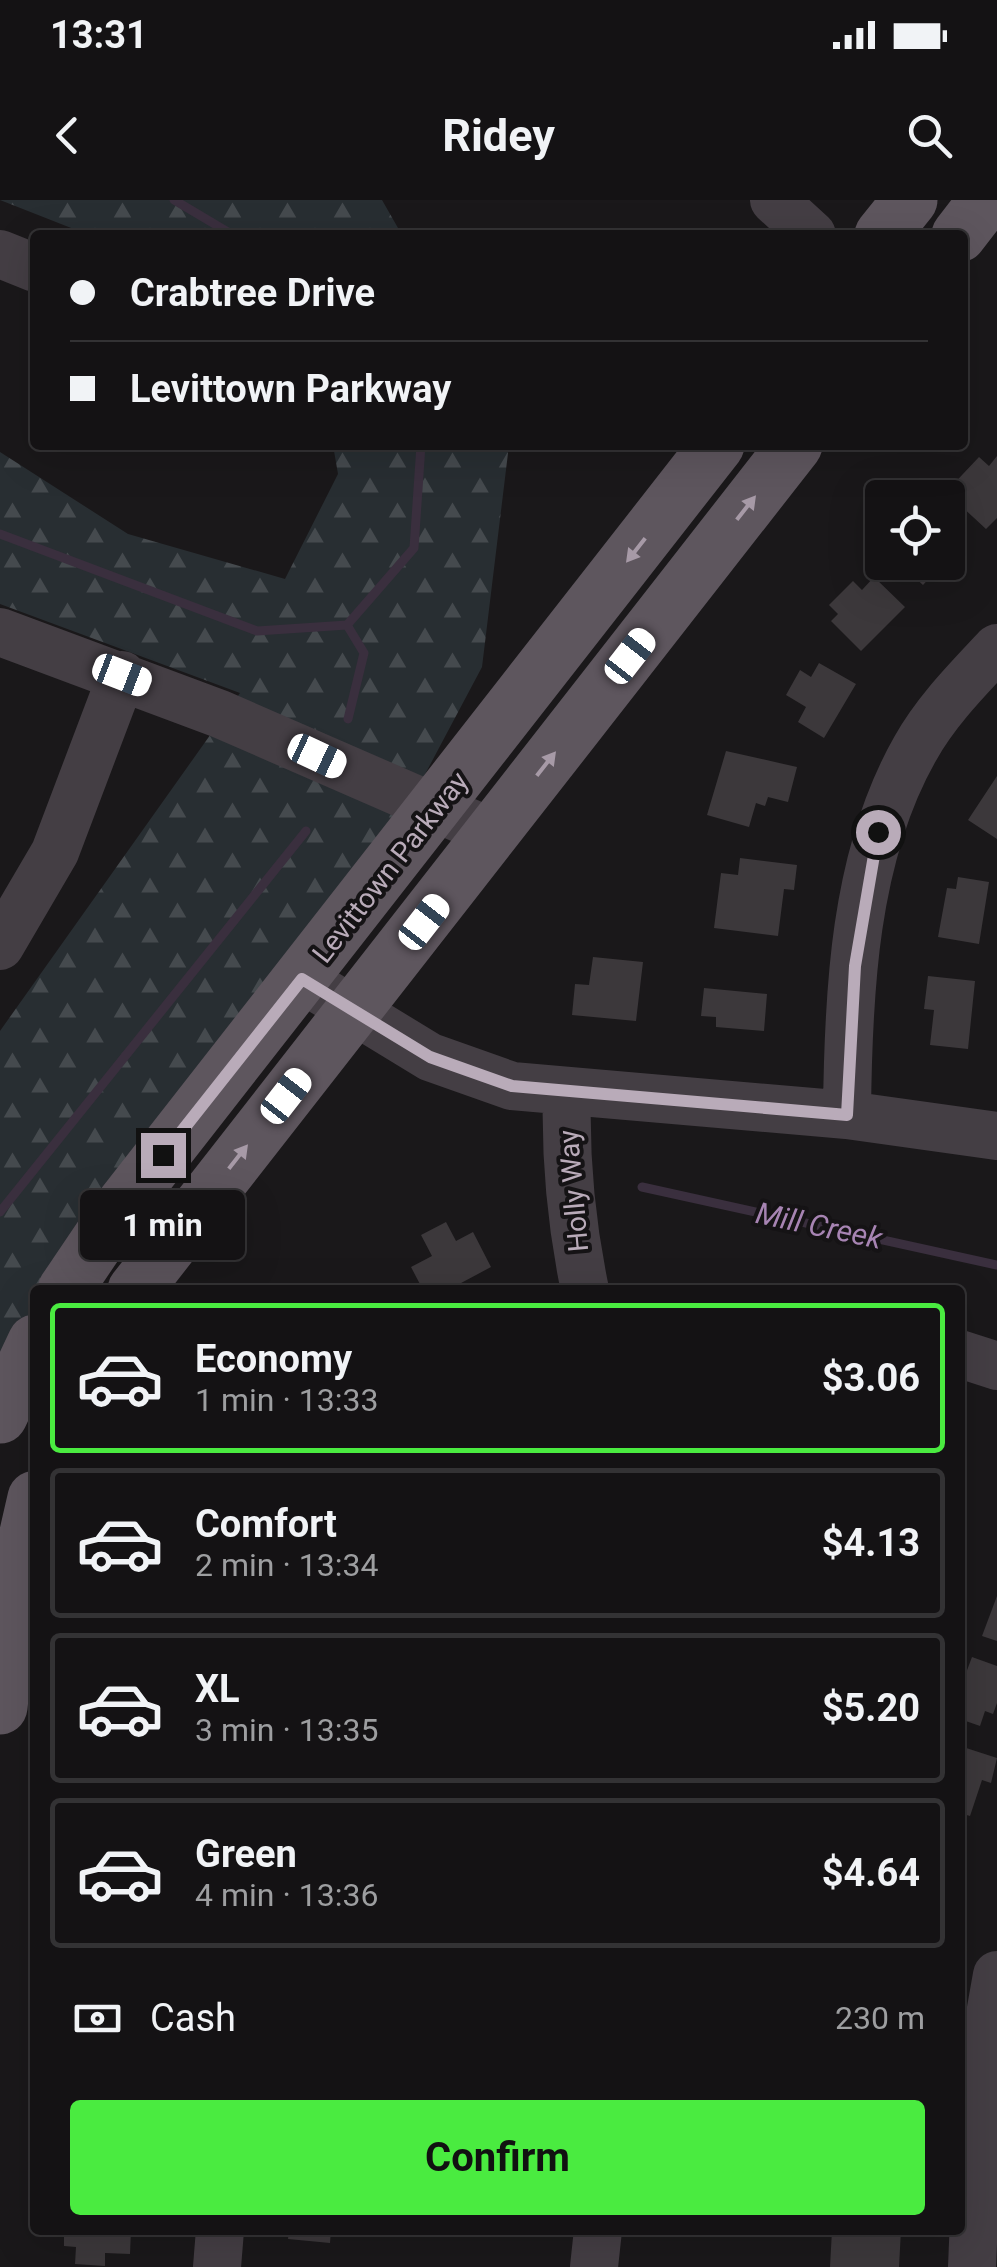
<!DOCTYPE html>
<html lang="en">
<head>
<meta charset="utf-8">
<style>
  body { margin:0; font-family:Roboto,sans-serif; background:#1d1b1d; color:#f1f3f6; height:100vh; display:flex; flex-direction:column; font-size:38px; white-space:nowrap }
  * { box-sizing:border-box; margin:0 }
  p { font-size:32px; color:#9d9ea0 }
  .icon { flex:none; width:55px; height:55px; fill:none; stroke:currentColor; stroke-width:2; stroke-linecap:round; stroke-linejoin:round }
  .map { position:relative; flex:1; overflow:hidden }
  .sheet { position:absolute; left:30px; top:1085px; width:935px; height:950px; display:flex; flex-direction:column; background:#141214; border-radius:10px; box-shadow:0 10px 40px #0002,0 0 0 2px #333234 }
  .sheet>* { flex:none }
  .guide { position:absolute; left:30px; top:30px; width:938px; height:220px; border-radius:10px; box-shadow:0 10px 40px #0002,0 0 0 2px #333234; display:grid; align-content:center; height:220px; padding:0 40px; background:#141214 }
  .buttons { position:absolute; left:865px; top:280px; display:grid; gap:20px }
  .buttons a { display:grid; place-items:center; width:100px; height:100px; border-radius:10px; background:#141214; box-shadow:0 10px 40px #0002,0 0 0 2px #333234; font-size:50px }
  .end { position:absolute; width:45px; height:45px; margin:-22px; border:12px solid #b9abb9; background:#111; box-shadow:0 0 0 5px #111 }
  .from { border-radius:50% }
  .bubble { position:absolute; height:70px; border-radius:10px; background:#141214; box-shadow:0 10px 40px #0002,0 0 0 2px #333234; font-size:32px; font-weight:700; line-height:70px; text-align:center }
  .car { position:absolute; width:30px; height:60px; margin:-30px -15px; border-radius:12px; box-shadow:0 0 8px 2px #0007; background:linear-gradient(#fff 24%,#345 0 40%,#fff 0 76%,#345 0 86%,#fff 0) }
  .guide b { display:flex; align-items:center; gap:35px; height:95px; font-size:38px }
  .guide b+b { border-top:2px solid #333234 }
  .guide i { width:25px; height:25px; background:#f1f3f6 }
  ul { padding:18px 0 0; list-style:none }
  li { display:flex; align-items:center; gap:30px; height:150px; margin:0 20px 15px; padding:0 20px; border:5px solid #333234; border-radius:10px }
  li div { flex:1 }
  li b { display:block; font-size:38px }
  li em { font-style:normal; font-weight:700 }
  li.current { border-color:#4aeb40 }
  li>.icon { width:90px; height:90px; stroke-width:1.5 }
  .pay { display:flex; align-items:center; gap:25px; height:110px; padding:0 40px; font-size:38px }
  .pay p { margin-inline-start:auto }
  .action { display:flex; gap:20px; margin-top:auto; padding:20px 40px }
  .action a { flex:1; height:115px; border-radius:10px; background:#4aeb40; color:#111; font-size:40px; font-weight:700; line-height:115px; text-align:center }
  .status { display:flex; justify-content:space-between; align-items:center; height:70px; padding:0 50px; background:#141214; direction:ltr }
  .status svg { height:28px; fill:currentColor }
  header { display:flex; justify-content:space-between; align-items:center; height:130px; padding:0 40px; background:#141214; font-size:45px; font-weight:700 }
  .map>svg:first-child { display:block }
  .forest { fill:url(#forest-firs) }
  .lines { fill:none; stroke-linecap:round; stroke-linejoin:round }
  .stream { stroke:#3a2f3e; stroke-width:9 }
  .building { fill:#3c383b }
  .minor { stroke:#443e44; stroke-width:48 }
  .major { stroke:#5e565e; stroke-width:55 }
  .oneway { fill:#a79aa7 }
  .route { stroke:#b9abb9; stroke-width:12 }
  .labels { text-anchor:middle; stroke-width:8; stroke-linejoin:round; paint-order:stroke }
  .street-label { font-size:28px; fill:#b9abb9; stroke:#151315 }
  .water-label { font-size:30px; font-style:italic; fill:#a784b3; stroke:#151315 }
</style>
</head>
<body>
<div class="status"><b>13:31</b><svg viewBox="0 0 49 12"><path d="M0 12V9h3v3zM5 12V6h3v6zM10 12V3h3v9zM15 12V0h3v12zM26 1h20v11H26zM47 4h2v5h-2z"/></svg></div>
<header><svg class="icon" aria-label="back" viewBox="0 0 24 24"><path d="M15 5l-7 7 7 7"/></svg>Ridey<svg class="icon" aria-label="search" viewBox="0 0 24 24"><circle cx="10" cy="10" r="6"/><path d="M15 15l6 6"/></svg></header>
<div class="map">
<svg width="997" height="2067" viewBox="0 0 997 2067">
  <defs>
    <pattern id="forest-firs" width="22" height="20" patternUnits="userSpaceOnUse" patternTransform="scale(2.5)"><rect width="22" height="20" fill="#282e32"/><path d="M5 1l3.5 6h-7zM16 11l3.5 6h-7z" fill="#454a4e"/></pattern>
  </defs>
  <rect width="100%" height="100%" fill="#1a181a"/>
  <!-- forest -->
  <path class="forest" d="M0 0H382L402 35H89Z
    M333 245H509L482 467 423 578 65 1090H35V1142L0 1205V831L240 493 0 404V252L128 334 285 379 338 274Z"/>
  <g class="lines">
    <!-- stream -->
    <path class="stream" d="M174 0 233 35
      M0 334 257 431 347 425 414 348 421 245
      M347 425 364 453 348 519
      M642 987 997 1065
      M0 1012 306 631"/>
  </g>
  <!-- building -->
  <path class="building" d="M997 256V318L986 329 946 292 979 257 989 266Z
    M948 324 964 339 948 358Z
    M904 362H944L923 385 901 365Z
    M874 377 905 407 861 451 831 421 838 414 829 405 853 381 862 390Z
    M819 463 856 484 824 538 798 522 806 507 786 495 800 470 811 477Z
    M726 551 797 567 788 602 768 597 765 606 756 603 749 627 707 615Z
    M997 576V639L968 620Z
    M740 658 797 665 794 690 784 689 778 736 714 728 721 673 738 675Z
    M958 677 989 682 979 744 938 737 947 688 956 689Z
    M593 757 643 762 636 821 572 815 575 784 589 785Z
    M928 776 975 781 968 849 930 845 934 810 924 809Z
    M704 788 767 794 764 831 716 827V817L701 816Z
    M446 1022 456 1041 473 1032 491 1067 448 1090H423L411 1067 432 1056 421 1035Z
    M997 1396V1441L982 1436Z
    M972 1457 997 1466V1503L993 1514 985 1511 980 1526 960 1519V1489Z
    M960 1546 997 1558 991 1583 982 1580 970 1616 960 1613Z
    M64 2030H131L130 2054 105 2053V2066L75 2064 76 2047 64 2046Z
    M289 2030H331L330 2043 288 2039Z
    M832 2030H901L899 2067H830Z"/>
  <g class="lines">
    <!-- minor -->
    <path class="minor" d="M774 0 812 35
      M0 54 35 68
      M0 432 220 514 493 633
      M0 746 55 652 122 475
      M302 779 430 857 512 886 847 915 997 936
      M567 891C565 960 571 1023 585 1090
      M847 915C848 794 854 656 915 549 936 511 968 479 997 448
      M960 1154 997 1166
      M217 2067 220 2030
      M594 2067 598 2030
      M972 2067 980 1871 997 1775"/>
    <!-- major -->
    <path class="major" d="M882 35 910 0
      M959 35 986 0
      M65 1090 117 1013 717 245
      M135 1090 795 245
      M0 1216 35 1142
      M0 1507 12 1398 35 1298"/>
  </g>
  <!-- one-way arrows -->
  <defs><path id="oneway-solid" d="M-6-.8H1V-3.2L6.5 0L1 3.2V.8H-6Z" transform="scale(2.5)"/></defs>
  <g class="oneway">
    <use href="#oneway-solid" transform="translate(746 308) rotate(-52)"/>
    <use href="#oneway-solid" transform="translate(636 350) rotate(128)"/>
    <use href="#oneway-solid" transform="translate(546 564) rotate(-52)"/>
    <use href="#oneway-solid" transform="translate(238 957) rotate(-52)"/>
  </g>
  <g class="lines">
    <!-- route -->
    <path class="route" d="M163 955 302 779 430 857 512 886 847 915 855 766 878 632"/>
  </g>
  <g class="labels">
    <!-- street labels -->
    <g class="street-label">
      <text transform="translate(390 667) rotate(-52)" y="10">Levittown Parkway</text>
      <text transform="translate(573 991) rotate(-95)" y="10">Holly Way</text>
    </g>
    <!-- water labels -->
    <g class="water-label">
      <text transform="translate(819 1026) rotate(12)" y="10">Mill Creek</text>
    </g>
  </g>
</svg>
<div class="buttons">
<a><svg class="icon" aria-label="locate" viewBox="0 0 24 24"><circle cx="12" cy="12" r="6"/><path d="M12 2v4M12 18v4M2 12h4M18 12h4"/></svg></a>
</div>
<i class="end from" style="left:878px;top:632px"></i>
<i class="end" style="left:163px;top:955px"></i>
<div class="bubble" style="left:80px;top:990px;width:165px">1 min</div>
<i class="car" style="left:630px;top:456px;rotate:38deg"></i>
<i class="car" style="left:122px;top:475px;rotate:111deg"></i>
<i class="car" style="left:317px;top:556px;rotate:115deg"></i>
<i class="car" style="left:424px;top:722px;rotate:38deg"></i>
<i class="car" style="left:286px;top:896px;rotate:38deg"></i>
<div class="guide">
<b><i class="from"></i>Crabtree Drive</b>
<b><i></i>Levittown Parkway</b>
</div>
<section class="sheet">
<ul>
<li class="current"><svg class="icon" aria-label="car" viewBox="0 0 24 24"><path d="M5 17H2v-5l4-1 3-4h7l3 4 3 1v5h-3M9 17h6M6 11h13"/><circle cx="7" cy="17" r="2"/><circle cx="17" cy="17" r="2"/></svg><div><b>Economy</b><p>1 min · 13:33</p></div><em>$3.06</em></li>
<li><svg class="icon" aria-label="car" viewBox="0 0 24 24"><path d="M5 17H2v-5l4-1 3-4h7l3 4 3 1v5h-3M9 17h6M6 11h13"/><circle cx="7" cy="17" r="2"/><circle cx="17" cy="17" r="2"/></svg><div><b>Comfort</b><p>2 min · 13:34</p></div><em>$4.13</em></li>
<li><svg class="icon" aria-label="car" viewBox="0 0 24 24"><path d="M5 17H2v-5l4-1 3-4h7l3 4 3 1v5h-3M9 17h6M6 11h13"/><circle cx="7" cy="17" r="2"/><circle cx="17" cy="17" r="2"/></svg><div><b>XL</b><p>3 min · 13:35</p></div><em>$5.20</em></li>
<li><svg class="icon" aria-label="car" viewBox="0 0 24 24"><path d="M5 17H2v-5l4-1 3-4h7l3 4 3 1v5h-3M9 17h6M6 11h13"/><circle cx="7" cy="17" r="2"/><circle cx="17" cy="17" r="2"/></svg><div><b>Green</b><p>4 min · 13:36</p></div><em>$4.64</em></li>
</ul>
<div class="pay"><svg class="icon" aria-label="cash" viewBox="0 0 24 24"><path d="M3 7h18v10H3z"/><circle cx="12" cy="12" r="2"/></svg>Cash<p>230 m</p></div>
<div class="action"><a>Confirm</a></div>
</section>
</div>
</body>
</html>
